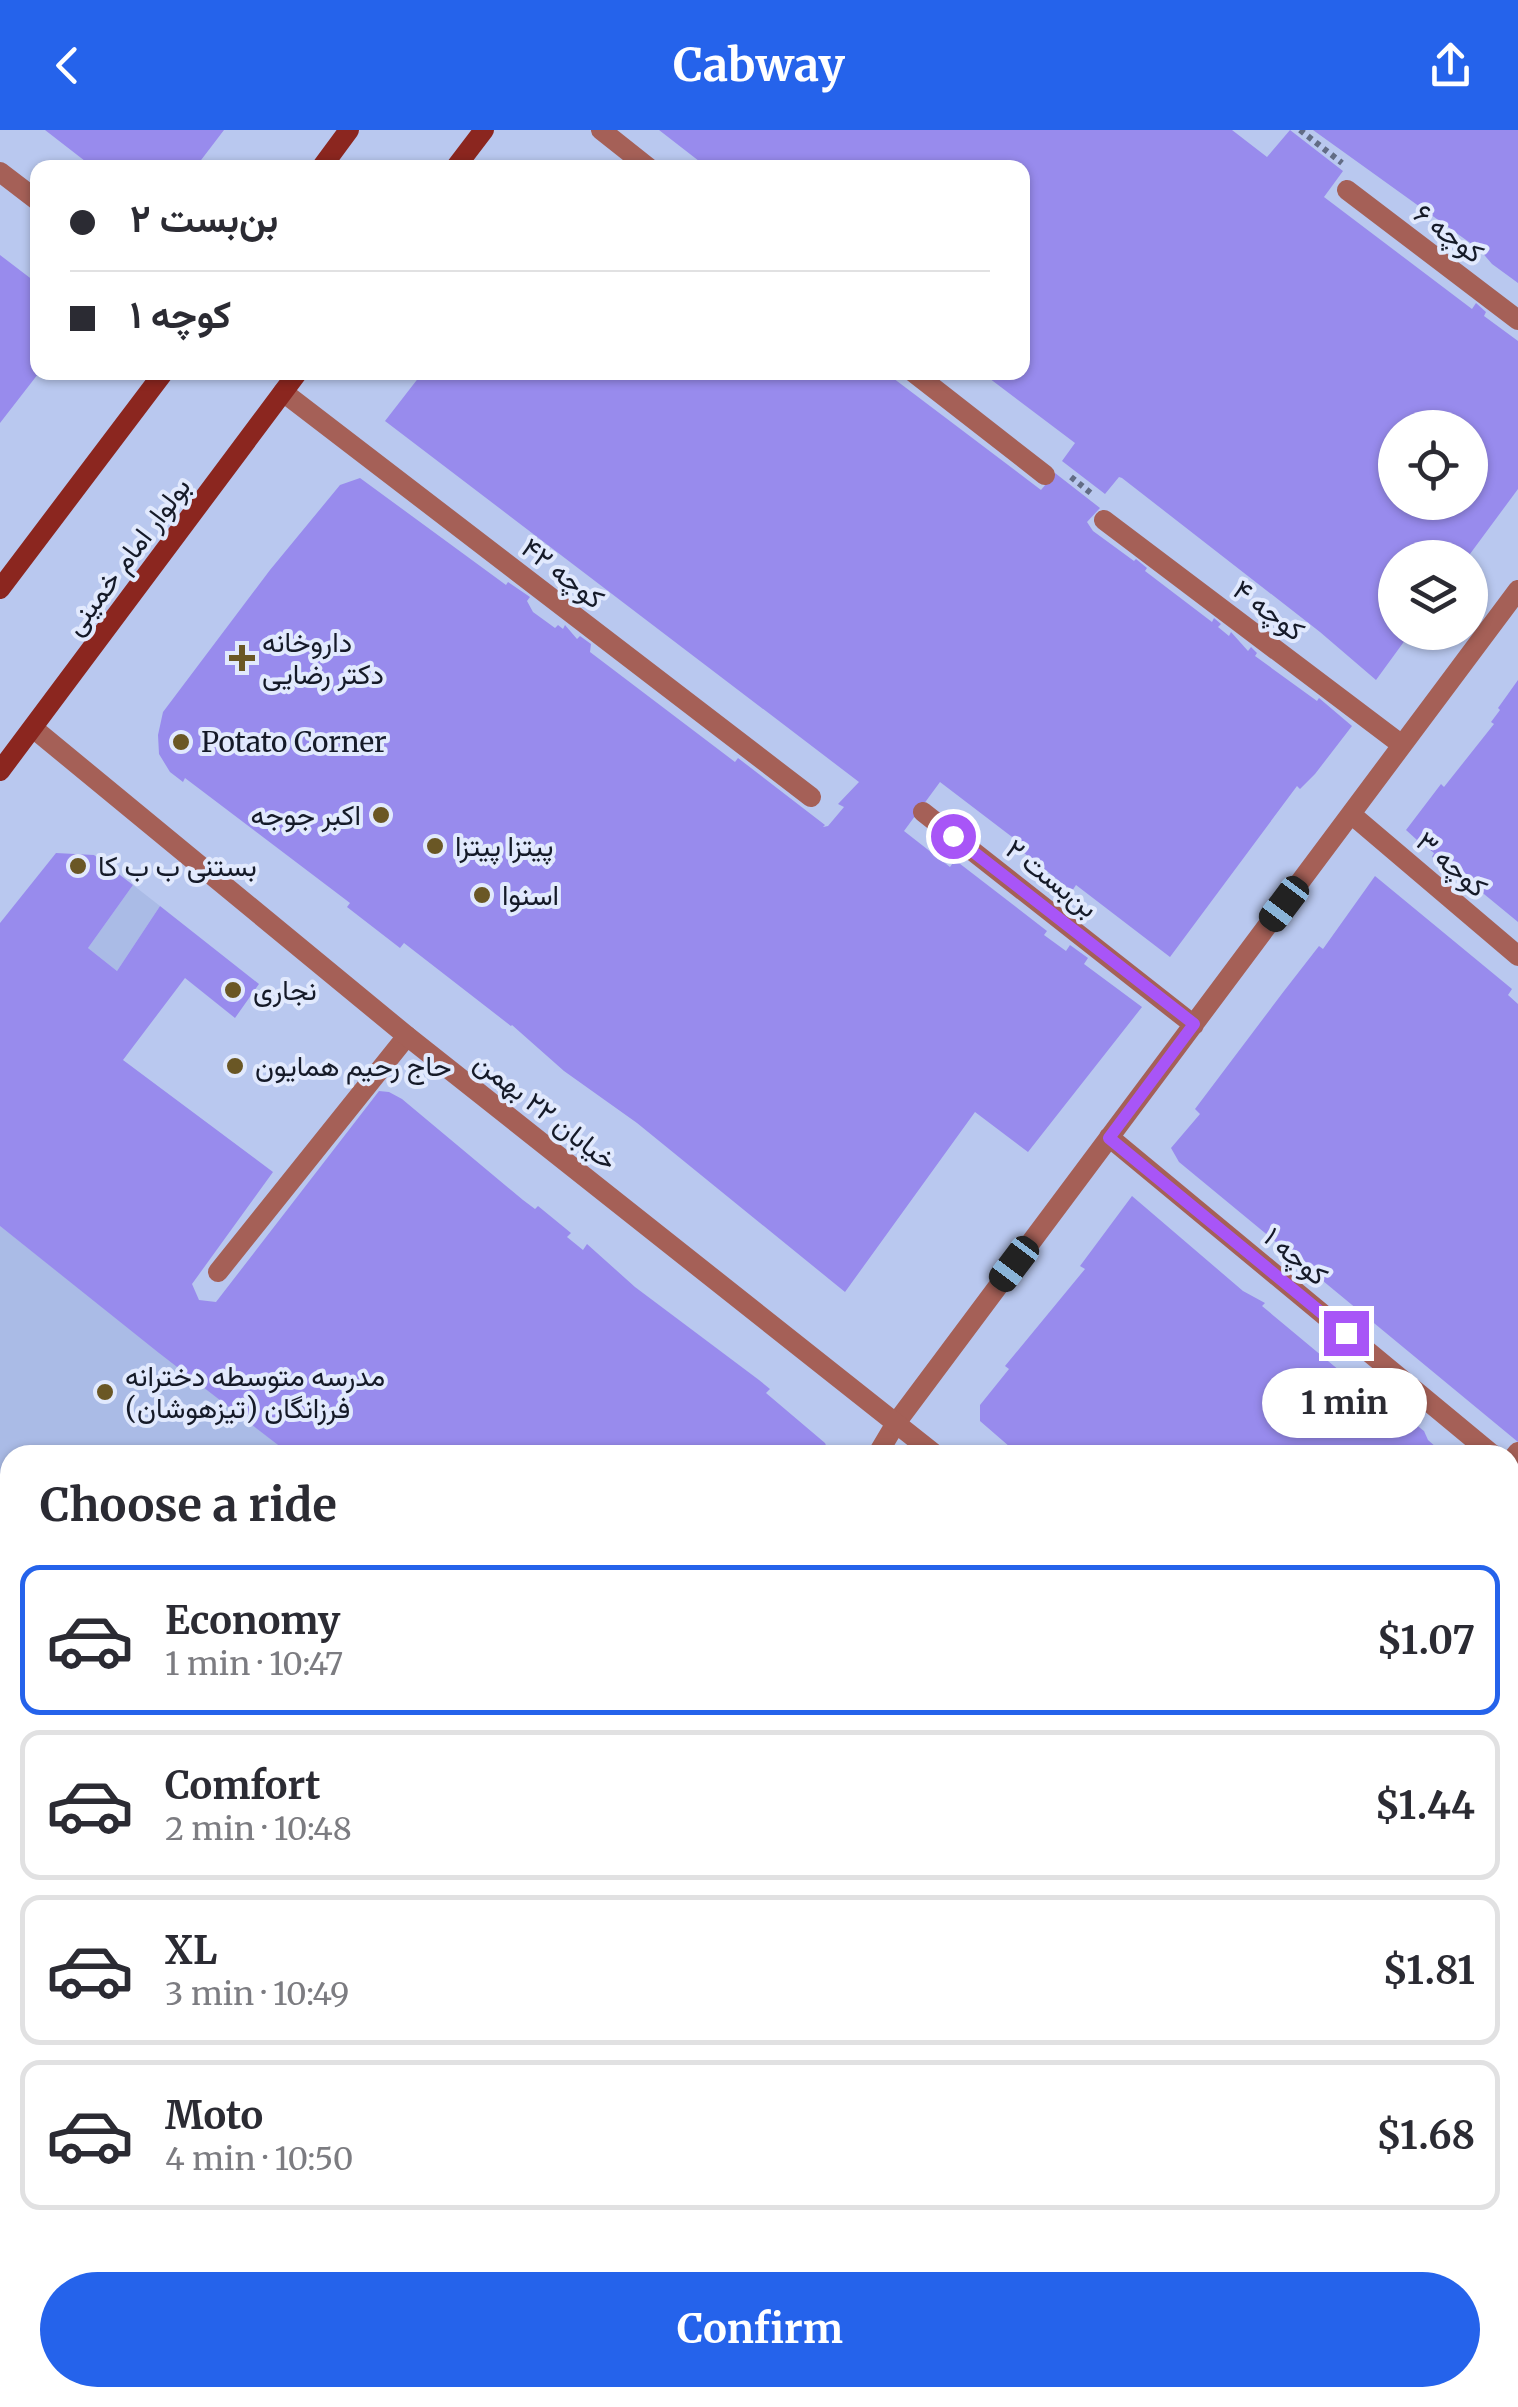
<!DOCTYPE html>
<html lang="en">
<head>
<meta charset="utf-8">
<style>
  body { margin:0; font-family:Merriweather,Vazirmatn,serif; background:#f7f7f7; color:#2b2b33; height:100vh; display:flex; flex-direction:column; font-size:38px; white-space:nowrap }
  * { box-sizing:border-box; margin:0 }
  p { font-size:32px; color:#7c7c81 }
  .icon { flex:none; width:55px; height:55px; fill:none; stroke:currentColor; stroke-width:2; stroke-linecap:round; stroke-linejoin:round }
  .map { position:relative; flex:1; overflow:hidden }
  .drawer { position:absolute; left:0px; top:1315px; width:1520px; height:962px; display:flex; flex-direction:column; background:#fff; border-radius:30px 30px 0 0; box-shadow:0 2px 8px #0004 }
  .drawer>* { flex:none }
  .guide { position:absolute; left:30px; top:30px; width:1000px; height:220px; border-radius:20px; box-shadow:0 2px 8px #0004; display:grid; align-content:center; height:220px; padding:0 40px; background:#fff }
  .tools { position:absolute; left:1378px; top:280px; display:grid; gap:20px }
  .tools a { display:grid; place-items:center; width:110px; height:110px; border-radius:50%; background:#fff; box-shadow:0 2px 8px #0004; font-size:50px }
  .end { position:absolute; width:45px; height:45px; margin:-22px; border:12px solid #a855f7; background:#fff; box-shadow:0 0 0 5px #fff }
  .from { border-radius:50% }
  .bubble { position:absolute; height:70px; border-radius:35px; background:#fff; box-shadow:0 2px 8px #0004; font-size:32px; font-weight:700; line-height:70px; text-align:center }
  .car { position:absolute; width:30px; height:60px; margin:-30px -15px; border-radius:12px; box-shadow:0 0 8px 2px #0007; background:linear-gradient(#222 24%,#8ab4d8 0 40%,#222 0 76%,#8ab4d8 0 86%,#222 0) }
  .guide b { display:flex; align-items:center; gap:35px; height:95px; font-size:38px }
  .guide b+b { border-top:2px solid #e1e1e2 }
  .guide i { width:25px; height:25px; background:#2b2b33 }
  ul { padding:0; list-style:none }
  li { display:flex; align-items:center; gap:30px; height:150px; margin:0 20px 15px; padding:0 20px; border:5px solid #e1e1e2; border-radius:20px }
  li div { flex:1 }
  li b { display:block; font-size:38px }
  li em { font-style:normal; font-weight:700 }
  li.selected { border-color:#2563eb }
  li>.icon { width:90px; height:90px; stroke-width:1.5 }
  h2 { padding:0 40px; font-size:45px; line-height:120px }
  .primary-button { display:flex; gap:20px; margin-top:auto; padding:20px 40px }
  .primary-button a { flex:1; height:115px; border-radius:60px; background:#2563eb; color:#fff; font-size:40px; font-weight:700; line-height:115px; text-align:center }
  header { display:flex; justify-content:space-between; align-items:center; height:130px; padding:0 40px; background:#2563eb; color:#fff; font-size:45px; font-weight:700 }
  .map>svg:first-child { display:block }
  .built { fill:#aabbe6 }
  .building { fill:#988bed; fill-rule:evenodd }
  .lines { fill:none; stroke-linecap:round; stroke-linejoin:round }
  .path { stroke:#626c85; stroke-width:6; stroke-dasharray:5 5; stroke-linecap:butt }
  .minor { stroke:#a56057; stroke-width:20 }
  .tertiary { stroke:#a56057; stroke-width:20 }
  .secondary { stroke:#8b261f; stroke-width:20 }
  .route { stroke:#a855f7; stroke-width:12 }
  .poi-dot { fill:#6a5725; stroke:#e1e9fd; stroke-width:4 }
  .labels { text-anchor:middle; stroke-width:8; stroke-linejoin:round; paint-order:stroke }
  .street-label { font-size:28px; fill:#151a28; stroke:#e1e9fd }
  .poi-label { font-size:28px; fill:#151a28; stroke:#e1e9fd; text-anchor:start }
</style>
</head>
<body>
<header><svg class="icon" aria-label="back" viewBox="0 0 24 24"><path d="M15 5l-7 7 7 7"/></svg>Cabway<svg class="icon" aria-label="share" viewBox="0 0 24 24"><path d="M12 15V3M7 8l5-5 5 5M5 13v7h14v-7"/></svg></header>
<div class="map">
<svg width="1518" height="2277" viewBox="0 0 1518 2277">
  <rect width="100%" height="100%" fill="#b9c8ef"/>
  <!-- built -->
  <path class="built" d="M133 755 160 776 117 841 88 818Z
    M0 1096 291 1325H10V1730L0 1743Z"/>
  <!-- building -->
  <path class="building" d="M45 0H224L195 38H94Z
    M659 0H1232L1267 27 1290 0 1343 41 1324 67 1472 179 1476 173 1486 182 1484 186 1518 211V359L1467 428H1395V502H1411L1376 550 1320 502 1122 348 1119 347 1105 364 1062 331 1075 313 981 242H1022V38H708ZM1395 298H1470V372H1395Z
    M1313 0H1518V153L1492 134 1480 120Z
    M0 125 38 154V244L0 293Z
    M423 242H885L1041 360 1055 343 1100 378 1087 392 1093 401 1134 431 1136 429 1147 438 1145 441 1212 492 1214 488 1221 494 1218 497 1229 506 1231 502 1248 521 1251 517 1257 523 1255 526 1317 571 1319 568 1352 596 1315 644 1300 659 1297 656 1170 827 1076 755 1072 761 1024 723 1028 719 940 652 904 701 950 737 955 730 1047 801 1044 805 1066 821 1070 815 1088 828 1084 834 1142 877 1028 1022 975 982 845 1162 637 993 564 941 512 895 511 896 404 813 400 818 347 777 350 773 185 648 183 652 170 642 159 624 158 605 163 582 270 440 340 355 360 348 506 455 508 452 530 467 527 471 533 482 555 498 558 495 563 499 565 495 577 509 580 506 591 514 590 522 735 632 738 628 825 695 823 697 828 696 844 677 838 674 859 652 385 291Z
    M1518 550V792L1456 741 1454 744 1449 739 1451 737 1432 727 1434 723 1425 716 1422 720 1414 714 1417 710 1406 700 1441 654 1444 657 1494 594 1491 592 1500 580 1498 578Z
    M56 723 94 725 133 755 88 818 117 841 160 776 259 854 235 888 185 848 123 930 273 1042 192 1154 199 1170 216 1172 379 961 389 962 402 969 523 1070 535 1079 538 1076 571 1103 567 1107 583 1120 587 1114 635 1157 759 1250 770 1259 766 1263 825 1313 830 1325H291L159 1223 0 1096V793Z
    M1375 746 1512 859 1508 865 1518 874V1312L1179 1032 1171 1018 1200 984 1195 979 1284 861 1319 816 1323 819Z
    M1132 1066 1243 1161 1265 1173 1262 1176 1334 1236 1405 1293 1409 1289 1424 1301 1428 1310 1445 1325H1020L1010 1317 980 1291V1275L1009 1239 1005 1236 1085 1139 1080 1136Z
    M1516 1379 1518 1381V1725L1510 1719V1380L1513 1382Z
    M10 1730V2115L0 2107V1743Z
    M1510 1862 1518 1869V2164L1510 2173Z
    M0 2150 7 2155 10 2150V2268H144L156 2277H0Z
    M314 2268H471L483 2277H307Z
    M546 2268H918L929 2277H558Z
    M1001 2268H1418L1410 2277H1013Z"/>
  <g class="lines">
    <!-- path -->
    <path class="path" d="M1300 0 1342 33
      M1071 347 1092 364"/>
    <!-- minor -->
    <path class="minor" d="M601 0 649 38
      M1347 60 1518 190
      M913 242 1045 345
      M283 262 811 667
      M1104 390 1402 615
      M923 682 1194 895
      M1351 684 1518 826
      M1109 1007 1493 1325
      M218 1142 407 906
      M877 1325 896 1293 1518 460
      M1510 1332 1518 1322
      M0 2130 10 2138
      M172 2268 184 2277
      M504 2268 516 2277
      M952 2268 964 2277
      M267 2277 273 2268
      M1496 2277 1504 2268"/>
    <!-- tertiary -->
    <path class="tertiary" d="M0 42 38 71
      M33 598 407 906 936 1325
      M1510 1786 1518 1792"/>
    <!-- secondary -->
    <path class="secondary" d="M321 38 349 0
      M455 38 484 0
      M0 459 164 242
      M0 641 298 242"/>
  </g>
  <g class="lines">
    <!-- route -->
    <path class="route" d="M953 706 1194 894 1109 1008 1346 1203"/>
  </g>
  <!-- markers -->
  <g class="poi-dot">
    <path d="M237 513h10v10h10v10h-10v10h-10v-10h-10v-10h10z"/>
    <circle cx="181" cy="612" r="10"/>
    <circle cx="381" cy="685" r="10"/>
    <circle cx="435" cy="716" r="10"/>
    <circle cx="78" cy="736" r="10"/>
    <circle cx="482" cy="765" r="10"/>
    <circle cx="233" cy="860" r="10"/>
    <circle cx="235" cy="936" r="10"/>
    <circle cx="105" cy="1262" r="10"/>
  </g>
  <g class="labels">
    <!-- street labels -->
    <g class="street-label">
      <text transform="translate(1449 103) rotate(37)" y="10">کوچه ۶</text>
      <text transform="translate(127 426) rotate(-53)" y="10">بولوار امام خمینی</text>
      <text transform="translate(563 443) rotate(38)" y="10">کوچه ۴۲</text>
      <text transform="translate(1269 480) rotate(37)" y="10">کوچه ۴</text>
      <text transform="translate(1452 734) rotate(41)" y="10">کوچه ۳</text>
      <text transform="translate(1052 748) rotate(38)" y="10">بن‌بست ۲</text>
      <text transform="translate(546 981) rotate(38)" y="10">خیابان ۲۲ بهمن</text>
      <text transform="translate(1296 1126) rotate(40)" y="10">کوچه ۱</text>
    </g>
    <!-- poi labels -->
    <g class="poi-label">
      <text x="262" y="522">داروخانه<tspan x="262" dy="32">دکتر رضایی</tspan></text>
      <text x="201" y="622">Potato Corner</text>
      <text x="361" y="695" text-anchor="end">اکبر جوجه</text>
      <text x="455" y="726">پیتزا پیتزا</text>
      <text x="98" y="746">بستنی ب ب کا</text>
      <text x="502" y="775">اسنوا</text>
      <text x="253" y="870">نجاری</text>
      <text x="255" y="946">حاج رحیم همایون</text>
      <text x="125" y="1256">مدرسه متوسطه دخترانه<tspan x="125" dy="32">فرزانگان (تیزهوشان)</tspan></text>
    </g>
  </g>
</svg>
<div class="tools">
<a><svg class="icon" aria-label="locate" viewBox="0 0 24 24"><circle cx="12" cy="12" r="6"/><path d="M12 2v4M12 18v4M2 12h4M18 12h4"/></svg></a>
<a><svg class="icon" aria-label="layers" viewBox="0 0 24 24"><path d="M12 4l9 5-9 5-9-5zM3 14l9 5 9-5"/></svg></a>
</div>
<i class="end from" style="left:953px;top:706px"></i>
<i class="end" style="left:1346px;top:1203px"></i>
<div class="bubble" style="left:1262px;top:1238px;width:165px">1 min</div>
<i class="car" style="left:1284px;top:774px;rotate:217deg"></i>
<i class="car" style="left:1014px;top:1134px;rotate:217deg"></i>
<div class="guide">
<b><i class="from"></i>بن‌بست ۲</b>
<b><i></i>کوچه ۱</b>
</div>
<section class="drawer">
<h2>Choose a ride</h2>
<ul>
<li class="selected"><svg class="icon" aria-label="car" viewBox="0 0 24 24"><path d="M5 17H2v-5l4-1 3-4h7l3 4 3 1v5h-3M9 17h6M6 11h13"/><circle cx="7" cy="17" r="2"/><circle cx="17" cy="17" r="2"/></svg><div><b>Economy</b><p>1 min · 10:47</p></div><em>$1.07</em></li>
<li><svg class="icon" aria-label="car" viewBox="0 0 24 24"><path d="M5 17H2v-5l4-1 3-4h7l3 4 3 1v5h-3M9 17h6M6 11h13"/><circle cx="7" cy="17" r="2"/><circle cx="17" cy="17" r="2"/></svg><div><b>Comfort</b><p>2 min · 10:48</p></div><em>$1.44</em></li>
<li><svg class="icon" aria-label="car" viewBox="0 0 24 24"><path d="M5 17H2v-5l4-1 3-4h7l3 4 3 1v5h-3M9 17h6M6 11h13"/><circle cx="7" cy="17" r="2"/><circle cx="17" cy="17" r="2"/></svg><div><b>XL</b><p>3 min · 10:49</p></div><em>$1.81</em></li>
<li><svg class="icon" aria-label="car" viewBox="0 0 24 24"><path d="M5 17H2v-5l4-1 3-4h7l3 4 3 1v5h-3M9 17h6M6 11h13"/><circle cx="7" cy="17" r="2"/><circle cx="17" cy="17" r="2"/></svg><div><b>Moto</b><p>4 min · 10:50</p></div><em>$1.68</em></li>
</ul>
<div class="primary-button"><a>Confirm</a></div>
</section>
</div>
</body>
</html>
